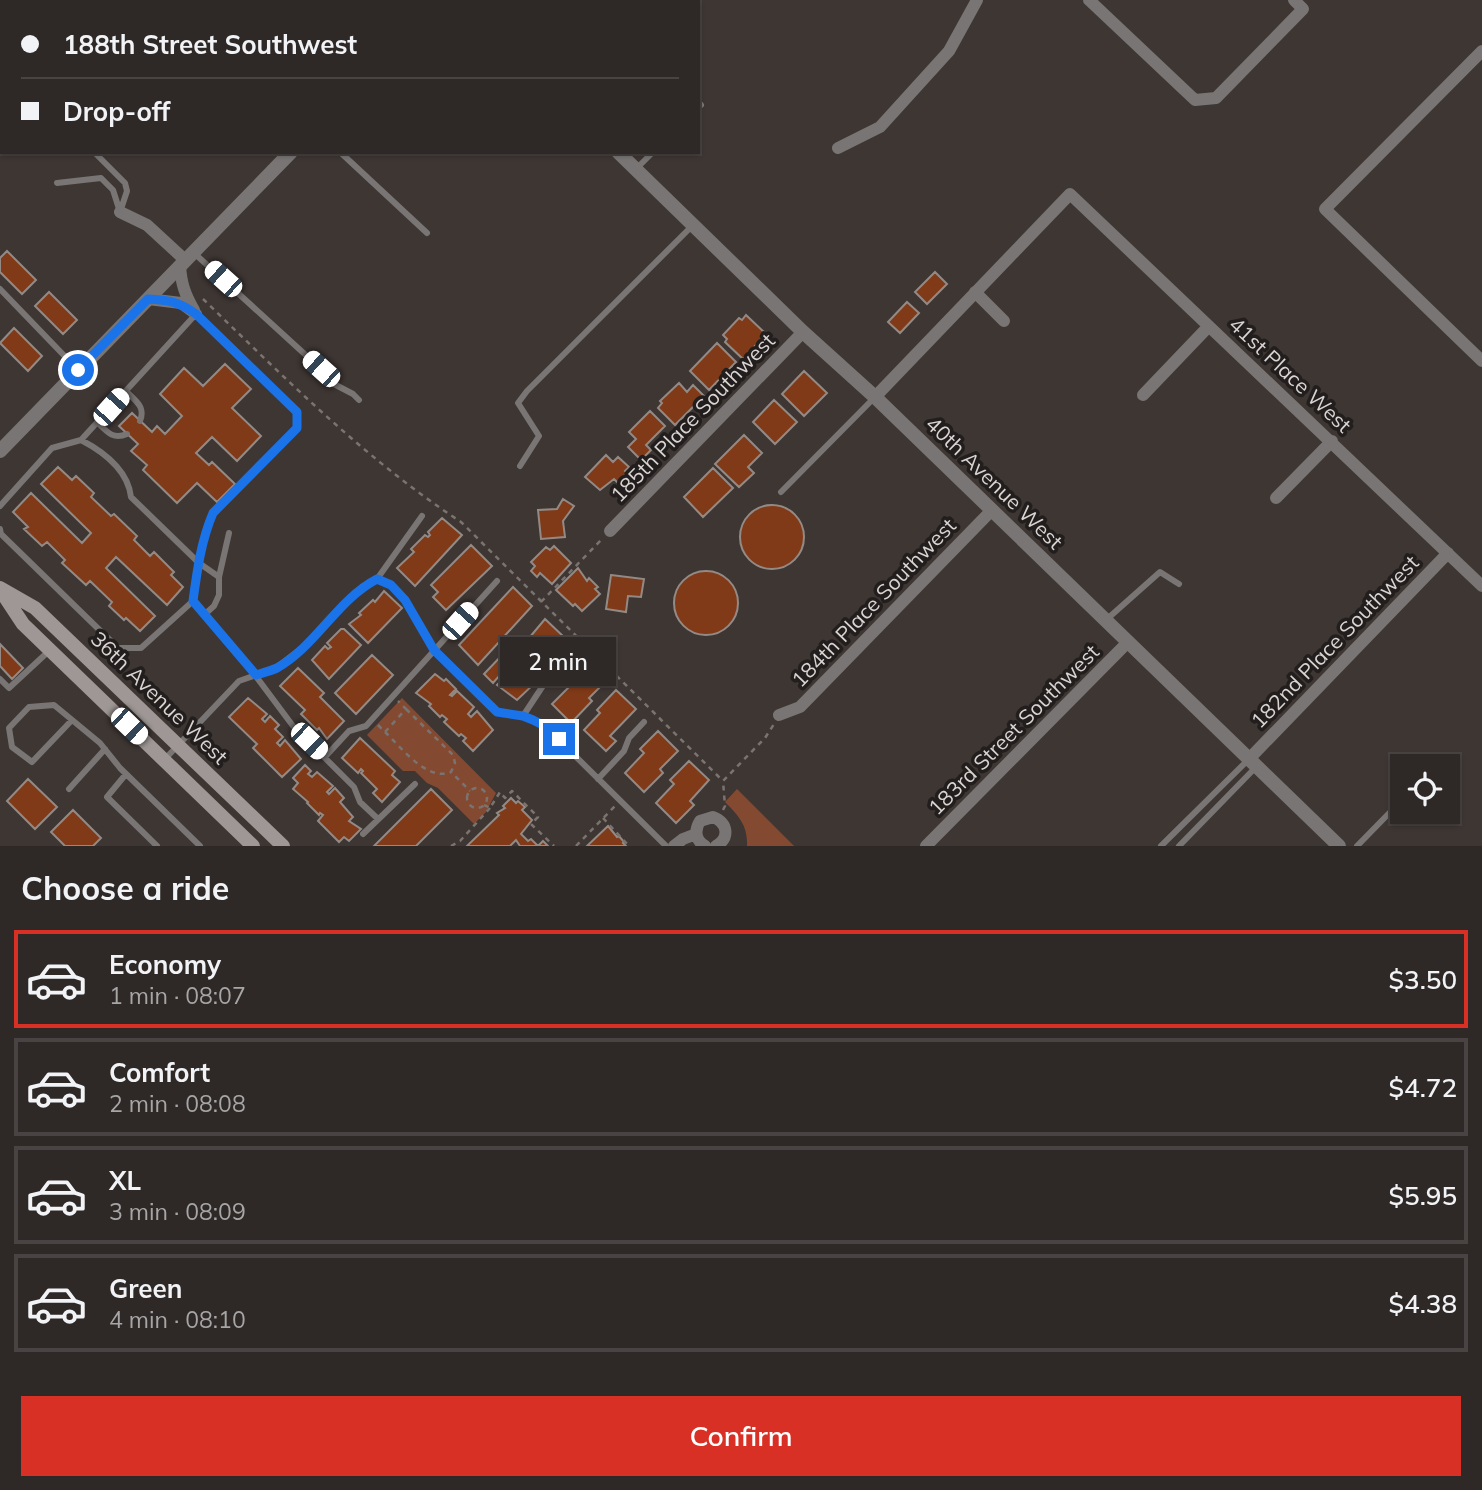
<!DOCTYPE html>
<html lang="en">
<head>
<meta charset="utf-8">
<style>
  body { margin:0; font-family:Mulish,sans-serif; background:#3a3432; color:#f1f3f6; height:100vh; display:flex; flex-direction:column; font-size:26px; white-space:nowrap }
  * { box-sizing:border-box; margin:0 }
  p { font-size:23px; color:#a7a6a7 }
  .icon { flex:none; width:38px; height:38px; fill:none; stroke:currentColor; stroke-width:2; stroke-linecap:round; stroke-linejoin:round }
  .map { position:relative; height:846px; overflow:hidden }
  .drawer { display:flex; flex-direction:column; background:#2e2826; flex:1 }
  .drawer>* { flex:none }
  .banner { position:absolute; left:0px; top:0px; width:700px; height:154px; box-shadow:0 2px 5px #0004,0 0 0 2px #494443; display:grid; align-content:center; height:154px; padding:0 21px; background:#2e2826 }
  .tools { position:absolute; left:1390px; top:754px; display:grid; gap:14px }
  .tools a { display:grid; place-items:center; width:70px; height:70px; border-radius:0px; background:#2e2826; box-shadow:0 2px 5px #0004,0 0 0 2px #494443; font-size:35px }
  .end { position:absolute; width:32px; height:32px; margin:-16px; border:9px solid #1a73e8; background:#fff; box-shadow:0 0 0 4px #fff }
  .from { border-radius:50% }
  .bubble { position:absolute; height:49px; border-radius:0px; background:#2e2826; box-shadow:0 2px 5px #0004,0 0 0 2px #494443; font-size:23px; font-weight:600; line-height:49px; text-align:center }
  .car { position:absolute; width:21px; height:42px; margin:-21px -10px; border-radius:9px; box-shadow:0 0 5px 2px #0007; background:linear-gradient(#fff 24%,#345 0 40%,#fff 0 76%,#345 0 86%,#fff 0) }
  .banner b { display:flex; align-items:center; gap:24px; height:66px; font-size:26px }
  .banner b+b { border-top:2px solid #494443 }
  .banner i { width:18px; height:18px; background:#f1f3f6 }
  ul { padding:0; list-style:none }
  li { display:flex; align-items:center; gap:21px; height:98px; margin:0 14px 10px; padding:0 7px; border:4px solid #494443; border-radius:0px }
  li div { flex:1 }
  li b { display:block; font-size:26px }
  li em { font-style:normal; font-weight:600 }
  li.on { border-color:#d93025 }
  li>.icon { width:63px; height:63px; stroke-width:1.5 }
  h2 { padding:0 21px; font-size:32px; line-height:84px }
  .cta { display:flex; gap:14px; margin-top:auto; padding:14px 21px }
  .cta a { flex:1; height:80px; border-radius:0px; background:#d93025; color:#fff; font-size:28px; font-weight:600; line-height:80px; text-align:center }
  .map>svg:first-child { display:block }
  .green { fill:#844a31 }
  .building { fill:#803a17; stroke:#938a86; stroke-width:2 }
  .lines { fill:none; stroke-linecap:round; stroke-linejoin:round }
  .path { stroke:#7a7370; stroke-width:2.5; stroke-dasharray:5 5; stroke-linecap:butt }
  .service { stroke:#797574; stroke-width:6 }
  .minor { stroke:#797574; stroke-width:12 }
  .tertiary { stroke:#797574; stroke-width:14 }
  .secondary { stroke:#9e9795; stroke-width:14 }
  .route { stroke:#1a73e8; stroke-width:9 }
  .labels { text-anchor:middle; stroke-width:7; stroke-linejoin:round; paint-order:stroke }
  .street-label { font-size:21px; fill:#d9d4d2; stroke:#221e1d }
</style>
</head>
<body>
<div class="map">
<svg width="1482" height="846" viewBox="0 0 1482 846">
  <rect width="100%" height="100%" fill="#3e3633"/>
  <!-- green -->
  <path class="green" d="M402 698 496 793 486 812 474 824 438 788 427 783 415 771H403L367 735Z
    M737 789 794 846H747C748 826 739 816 725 802Z"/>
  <!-- building -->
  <path class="building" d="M7 251 36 280 22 294 0 272V258Z
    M935 272 947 284 927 304 915 292Z
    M49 292 77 320 63 334 35 306Z
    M907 302 919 313 900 333 888 322Z
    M746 315 766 334 743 359 725 342 727 339 723 335 739 318 742 320Z
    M14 328 42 356 28 371 0 343Z
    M717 343 736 362 709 390 690 371Z
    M225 364 251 389 232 408 261 436 237 461 212 437 196 453 209 465 212 462 235 484 217 502 197 483 177 503 143 470 147 465 131 451 138 444 119 426 132 413 152 432 157 426 165 434 182 416 160 394 184 368 203 386Z
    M804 371 827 393 804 416 782 394Z
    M679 383 687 392 693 385 704 396 675 425 658 408 662 403 660 401Z
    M774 400 797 422 775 444 753 422Z
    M650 411 665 426 646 445 651 450 641 460 628 447 636 439 629 432Z
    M744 435 762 453 748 467 754 473 739 487 715 464Z
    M606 455 613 462 618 457 629 467 625 471 627 473 618 483 614 479 600 490 585 477Z
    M58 467 72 480 76 476 94 493 91 497 111 516 114 514 137 536 134 540 150 556 154 552 174 572 171 575 183 587 167 605 116 557 106 568 155 616 140 631 126 618 124 620 109 606 112 602 90 581 86 585 62 563 65 560 47 542 42 546 24 529 28 527 13 512 31 493 82 543 91 533 41 484Z
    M713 468 733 488 703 517 684 497Z
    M563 499 574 506 563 521 565 537 541 539 538 510 557 509Z
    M740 537a32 32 0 1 1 64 0a32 32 0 1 1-64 0Z
    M442 518 462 535 415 586 397 568 414 552 411 549 425 535 428 537 430 535 428 532Z
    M471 545 492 566 446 610 433 597 438 592 431 585Z
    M554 546 571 563 552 584 540 573 537 577 531 571 535 566 531 562 546 547 550 550Z
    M578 568 587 581 589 578 598 587 595 589 600 594 582 611 575 604 573 606 556 590Z
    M674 603a32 32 0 1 1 64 0a32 32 0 1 1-64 0Z
    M611 575 644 579 641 597 628 596 626 612 606 609Z
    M513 587 532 606 478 665 459 645Z
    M384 591 402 608 368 643 349 624 361 615 359 613 373 600 375 602Z
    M545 619 565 638 548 656 551 658 539 669 519 650Z
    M341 629H344L361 645 329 679 312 660 325 646 328 649 331 647 327 643Z
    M0 644 23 668 12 679 0 666Z
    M504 653 524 673 526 670 537 681 517 700 497 685 502 680 499 676 493 683 484 674Z
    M372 655 393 675 356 714 335 693Z
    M585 660 606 681 589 698 592 701 571 723 552 704 573 683 568 678Z
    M298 668 324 693 320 697 344 721 327 739 319 728 317 730 301 714 305 710 280 686Z
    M435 674 444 681 446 679 456 689 450 695 452 696 457 691 474 707 468 714 471 717 477 711 493 730 473 751 463 741 466 738 461 734 459 736 444 722 447 719 442 715 440 717 429 706 431 704 416 693Z
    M616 690 636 709 610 736 616 741 606 751 584 730 600 713 597 710Z
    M248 698 267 714 262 719 265 722 270 716 279 725 275 729 283 737 277 743 280 746 285 740 301 759 282 777 253 748 257 744 229 717Z
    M658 731 678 751 660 769 663 773 644 792 625 773 644 753 640 749Z
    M360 738 395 771 392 775 400 782 382 802 373 793 377 789 361 773 363 771 361 769 358 773 342 758Z
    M689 761 709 780 690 801 694 805 676 823 656 803 674 784 670 780Z
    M305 765 311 771 308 774 312 777 317 772 333 786 327 792 329 794 335 788 344 798 340 802 353 817 349 821 361 829 349 841 344 837 339 842 318 821 323 815 320 813 319 815 307 803 308 802 293 789 298 783 293 778Z
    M28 779 57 807 35 829 7 801Z
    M431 789 452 810 416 846H374Z
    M511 798 516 803 518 801 525 807 522 810 532 820 521 834 528 841 531 839 538 846 543 841 548 846H520L516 840 510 846H467L499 815 497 813 505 808 503 806Z
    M73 810 101 838 93 846H65L51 832Z
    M608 826 617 837 619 836 624 842 623 843 626 846H587Z"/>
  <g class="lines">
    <!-- path -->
    <path class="path" d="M203 299C285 378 365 459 461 522L723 781
      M541 602 602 539
      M406 709 453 755 455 763 451 772 470 791
      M378 725 385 732 406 709 398 701
      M385 732C401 747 427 782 451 772
      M467 798a10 10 0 1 1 20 0a10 10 0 1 1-20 0Z
      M484 805 490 808 500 792 505 798 512 791 538 817 531 824 554 846
      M723 810 725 806 723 781 765 738 774 724
      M603 818 629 846
      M451 846 460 841 490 808
      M576 846 615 806"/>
    <!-- service -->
    <path class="service" d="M250 2 252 0
      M698 107 701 105
      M94 152 125 183 127 191 120 212
      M340 152 427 233
      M637 168 653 152
      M57 183 101 178 113 190 120 212
      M194 253 321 369 332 383 353 394 359 400
      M0 289 78 370
      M126 391C135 401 146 406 140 421
      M97 422C107 432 113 440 127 434
      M81 440 196 314 297 412V428L213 513C201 540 197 571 193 601
      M520 466 539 436 518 403 527 391 692 226
      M781 492 874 398
      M0 506 52 448 81 440C104 452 128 471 131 497L199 563 219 577
      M0 529 1 534 118 648H141L193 601 255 675 293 726 354 787 360 802 378 819
      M377 579 391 585 405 600 434 650 497 712 523 716 545 726 666 846
      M204 615 214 606 219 595V577L229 533
      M1106 620 1160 572 1179 584
      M0 679 9 688 50 650
      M523 716 552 672 573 650
      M72 720 32 762 12 747 9 728 29 707 54 705 100 743 120 768 200 846
      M325 757 349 731 366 726 497 581
      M164 760 239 681 276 668 302 648 362 587 377 579 422 516
      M1434 766 1438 763
      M126 774 107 797 157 846
      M598 779 624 751 629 738 644 722
      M69 789 105 749
      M363 834 415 784
      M1161 846 1249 759
      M1179 846 1256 767
      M1357 846 1402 800"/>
    <!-- minor -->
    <path class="minor" d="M1089 0 1195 100 1216 98 1303 9 1294 0
      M31 2 32 0
      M1482 51 1325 209 1482 361
      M0 60 2 55
      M838 148 880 127 949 51 977 0
      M120 212 147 225 185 260
      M180 265C181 283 185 295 194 310
      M975 292 1004 321
      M148 299 181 303 196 314
      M1143 395 1209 326
      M875 397 1070 194 1482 586
      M1276 498 1332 441
      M610 531 803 332
      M779 715 800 707 992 510
      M1249 759 1448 553
      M674 846 683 839 696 834
      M705 846C695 840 694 831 700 821L713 817C728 823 730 838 716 846
      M926 846 1128 642"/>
    <!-- tertiary -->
    <path class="tertiary" d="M455 0 457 2
      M438 2 440 0
      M618 152 803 332 875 397 1339 846
      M0 451 291 152"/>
    <!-- secondary -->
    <path class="secondary" d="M0 588 35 608 283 846
      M1 591 23 624 253 846"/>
  </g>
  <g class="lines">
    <!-- route -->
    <path class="route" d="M78 370 148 299C169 300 179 302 196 314L297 412V428L213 513C201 541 197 571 193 601L256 675C262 673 270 671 277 668 316 646 337 600 377 579L391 585 405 600 434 650 497 712 523 716 533 720 545 726 559 739"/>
  </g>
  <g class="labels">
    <!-- street labels -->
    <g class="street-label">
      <text transform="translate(1290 375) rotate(43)" y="7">41st Place West</text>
      <text transform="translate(693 418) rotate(-46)" y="7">185th Place Southwest</text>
      <text transform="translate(994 483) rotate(44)" y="7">40th Avenue West</text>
      <text transform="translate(874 603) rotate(-46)" y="7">184th Place Southwest</text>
      <text transform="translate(1335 642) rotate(-46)" y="7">182nd Place Southwest</text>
      <text transform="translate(159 698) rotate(44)" y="7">36th Avenue West</text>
      <text transform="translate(1014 730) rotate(-45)" y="7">183rd Street Southwest</text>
    </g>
  </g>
</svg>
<div class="tools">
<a><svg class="icon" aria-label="locate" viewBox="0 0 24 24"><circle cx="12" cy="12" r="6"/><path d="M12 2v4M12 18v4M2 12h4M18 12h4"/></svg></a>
</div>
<i class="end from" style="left:78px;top:370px"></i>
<i class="end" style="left:559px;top:739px"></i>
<div class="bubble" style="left:500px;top:637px;width:116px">2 min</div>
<i class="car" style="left:223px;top:279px;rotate:312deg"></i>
<i class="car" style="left:321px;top:369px;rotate:312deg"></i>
<i class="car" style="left:111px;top:407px;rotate:42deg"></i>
<i class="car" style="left:460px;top:621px;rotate:42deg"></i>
<i class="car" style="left:129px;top:726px;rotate:134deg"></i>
<i class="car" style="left:309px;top:741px;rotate:134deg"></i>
<div class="banner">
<b><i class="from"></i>188th Street Southwest</b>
<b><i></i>Drop-off</b>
</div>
</div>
<section class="drawer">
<h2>Choose a ride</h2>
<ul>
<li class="on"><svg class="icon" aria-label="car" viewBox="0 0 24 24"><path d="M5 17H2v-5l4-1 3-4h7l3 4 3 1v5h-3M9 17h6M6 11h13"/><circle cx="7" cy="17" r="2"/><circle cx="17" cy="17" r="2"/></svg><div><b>Economy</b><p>1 min · 08:07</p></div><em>$3.50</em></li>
<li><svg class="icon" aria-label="car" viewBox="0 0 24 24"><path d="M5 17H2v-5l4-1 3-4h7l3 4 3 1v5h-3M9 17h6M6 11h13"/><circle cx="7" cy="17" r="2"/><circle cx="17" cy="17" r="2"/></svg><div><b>Comfort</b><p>2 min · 08:08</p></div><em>$4.72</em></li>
<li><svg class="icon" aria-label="car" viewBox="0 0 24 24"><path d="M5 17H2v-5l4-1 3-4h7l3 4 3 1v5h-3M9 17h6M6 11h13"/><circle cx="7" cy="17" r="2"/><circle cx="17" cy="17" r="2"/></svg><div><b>XL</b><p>3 min · 08:09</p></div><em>$5.95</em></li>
<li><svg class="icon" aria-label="car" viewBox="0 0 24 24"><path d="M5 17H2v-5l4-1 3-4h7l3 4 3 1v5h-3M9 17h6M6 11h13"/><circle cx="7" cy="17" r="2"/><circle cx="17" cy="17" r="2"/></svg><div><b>Green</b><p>4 min · 08:10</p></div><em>$4.38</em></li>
</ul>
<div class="cta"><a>Confirm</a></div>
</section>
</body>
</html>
